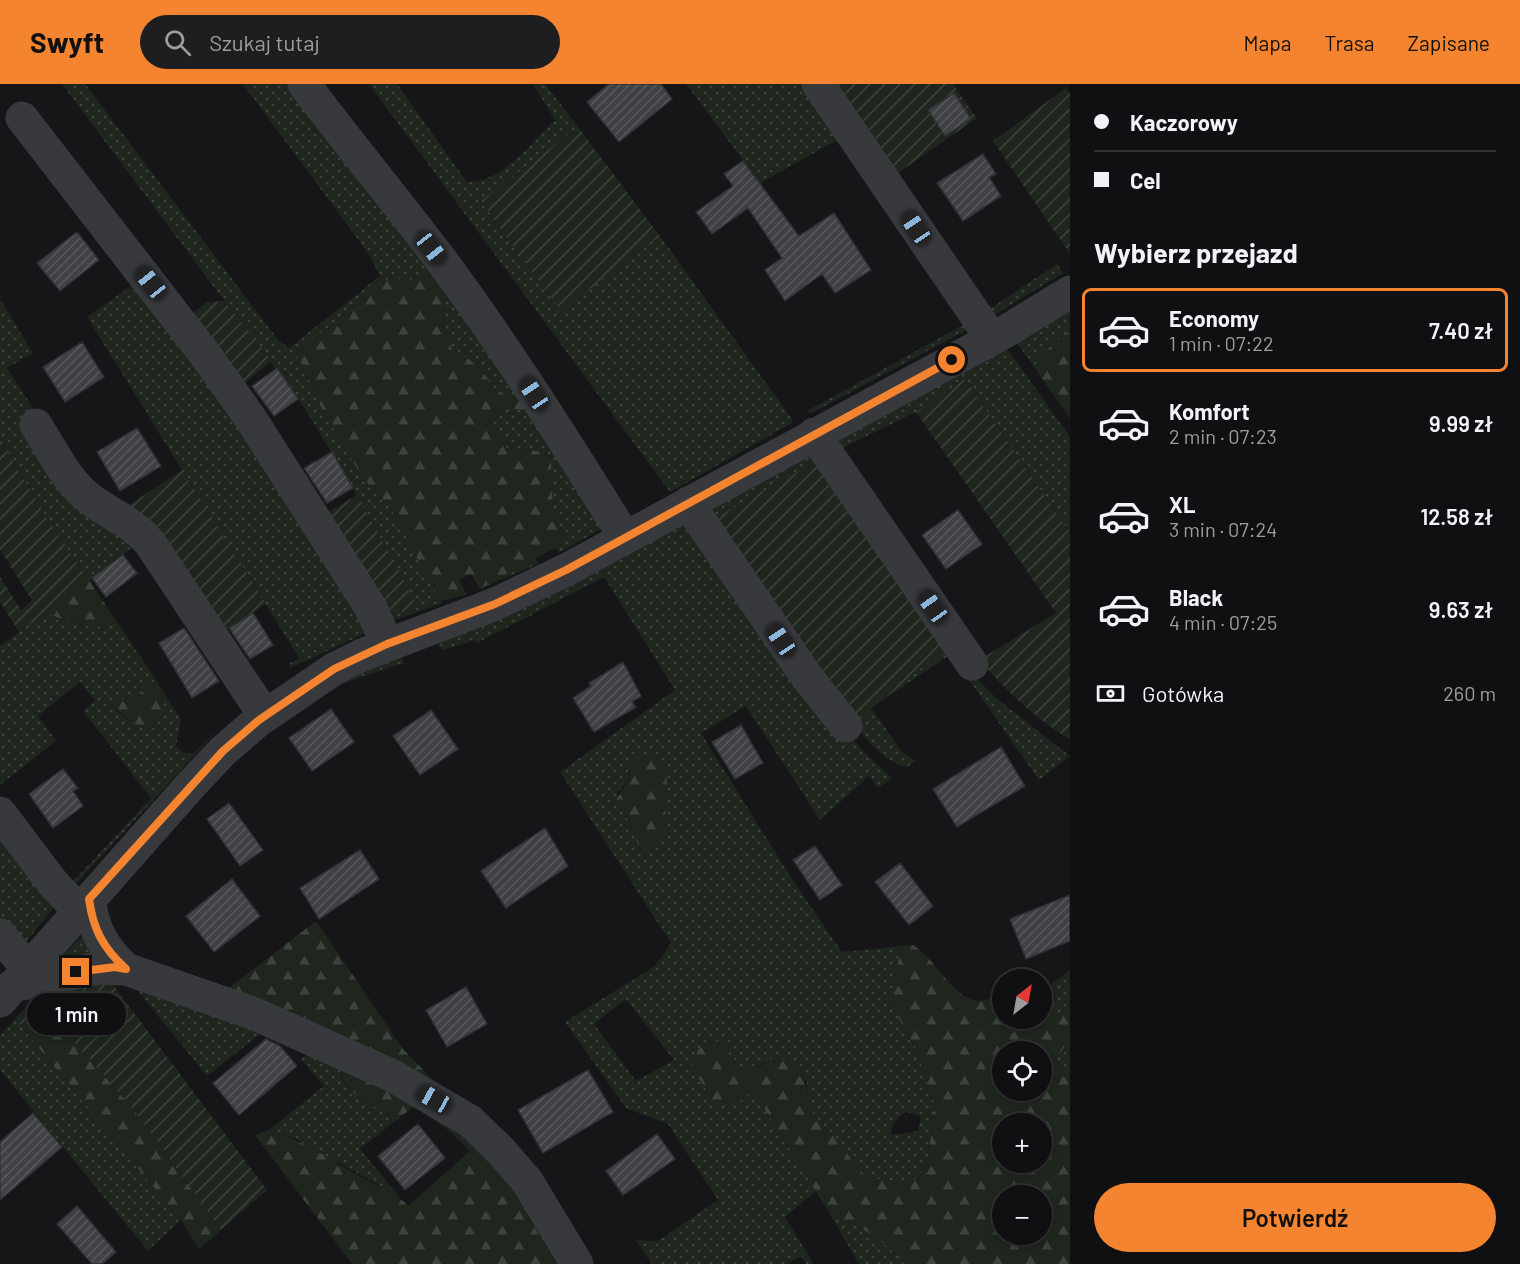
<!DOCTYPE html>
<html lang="pl">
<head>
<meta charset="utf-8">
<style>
  body { margin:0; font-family:Barlow,sans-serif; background:#1e1e20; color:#f1f3f6; height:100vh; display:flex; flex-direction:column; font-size:22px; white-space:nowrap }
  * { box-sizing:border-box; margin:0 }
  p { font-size:20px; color:#9c9d9f }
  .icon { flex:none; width:33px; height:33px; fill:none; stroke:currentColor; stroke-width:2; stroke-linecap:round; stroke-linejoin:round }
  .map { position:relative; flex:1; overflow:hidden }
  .drawer { display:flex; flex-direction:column; background:#101012; width:450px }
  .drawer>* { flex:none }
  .top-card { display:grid; align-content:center; height:132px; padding:0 24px; background:#101012 }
  .needle { width:39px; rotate:31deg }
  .tools { position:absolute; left:992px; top:885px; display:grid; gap:12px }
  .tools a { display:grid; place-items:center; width:60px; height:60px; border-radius:50%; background:#101012; box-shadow:0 3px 9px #0003,0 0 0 2px #303032; font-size:30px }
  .end { position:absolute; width:27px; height:27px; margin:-14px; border:8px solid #f58430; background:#111; box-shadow:0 0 0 3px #111 }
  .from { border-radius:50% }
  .bubble { position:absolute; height:42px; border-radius:21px; background:#101012; box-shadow:0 3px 9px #0003,0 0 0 2px #303032; font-size:20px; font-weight:600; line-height:42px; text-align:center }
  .car { position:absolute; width:18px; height:36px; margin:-18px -9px; border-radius:8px; box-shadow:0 0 4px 2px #0007; background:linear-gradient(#222 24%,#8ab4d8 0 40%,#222 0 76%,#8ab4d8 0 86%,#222 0) }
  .top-card b { display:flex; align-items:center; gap:21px; height:57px; font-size:22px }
  .top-card b+b { border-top:2px solid #303032 }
  .top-card i { width:15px; height:15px; background:#f1f3f6 }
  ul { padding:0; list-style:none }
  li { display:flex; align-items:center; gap:18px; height:84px; margin:0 12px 9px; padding:0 12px; border:3px solid transparent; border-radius:9px }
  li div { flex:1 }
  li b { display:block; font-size:22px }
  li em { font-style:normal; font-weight:600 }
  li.on { border-color:#f58430 }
  li>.icon { width:54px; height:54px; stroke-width:1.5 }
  h2 { padding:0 24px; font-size:27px; line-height:72px }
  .pay { display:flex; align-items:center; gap:15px; height:66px; padding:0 24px; font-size:22px }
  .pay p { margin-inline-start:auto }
  .primary-button { display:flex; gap:12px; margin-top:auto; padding:12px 24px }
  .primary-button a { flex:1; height:69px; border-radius:36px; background:#f58430; color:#111; font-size:24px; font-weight:600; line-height:69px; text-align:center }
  header { display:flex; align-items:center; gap:36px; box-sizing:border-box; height:84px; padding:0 30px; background:#f58430; color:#111 }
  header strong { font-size:28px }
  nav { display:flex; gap:33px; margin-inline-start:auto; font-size:21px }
  .search { width:420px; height:54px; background:#1e1e20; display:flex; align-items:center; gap:15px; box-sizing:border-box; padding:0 21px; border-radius:33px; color:#9c9d9f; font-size:22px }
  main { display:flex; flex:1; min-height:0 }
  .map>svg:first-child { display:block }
  .grass { fill:url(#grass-dots); fill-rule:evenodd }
  .forest { fill:url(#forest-firs); fill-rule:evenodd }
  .garden { fill:url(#garden-furrows) }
  .building { fill:url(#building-hatch); stroke:#303134; stroke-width:1.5 }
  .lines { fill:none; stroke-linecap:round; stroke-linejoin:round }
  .minor { stroke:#37393d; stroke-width:33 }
  .route { stroke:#f58430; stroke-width:8 }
</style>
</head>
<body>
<header>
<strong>Swyft</strong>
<div class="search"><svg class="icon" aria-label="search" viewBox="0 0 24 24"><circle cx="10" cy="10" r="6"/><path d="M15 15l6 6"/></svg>Szukaj tutaj</div>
<nav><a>Mapa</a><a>Trasa</a><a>Zapisane</a></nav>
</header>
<main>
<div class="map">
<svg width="1070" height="1180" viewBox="0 0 1070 1180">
  <defs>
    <pattern id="grass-dots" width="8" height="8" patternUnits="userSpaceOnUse" patternTransform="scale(1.5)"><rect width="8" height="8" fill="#1e261e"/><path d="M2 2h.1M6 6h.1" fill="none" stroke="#3c433d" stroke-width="1.8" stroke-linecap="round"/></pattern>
    <pattern id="forest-firs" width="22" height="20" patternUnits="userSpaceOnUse" patternTransform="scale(1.5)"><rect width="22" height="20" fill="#1e261e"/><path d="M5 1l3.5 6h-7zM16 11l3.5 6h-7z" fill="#3c433d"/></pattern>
    <pattern id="garden-furrows" width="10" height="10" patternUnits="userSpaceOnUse" patternTransform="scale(1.5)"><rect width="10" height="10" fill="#1e261e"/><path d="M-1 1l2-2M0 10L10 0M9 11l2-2" fill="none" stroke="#3c433d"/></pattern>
    <pattern id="building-hatch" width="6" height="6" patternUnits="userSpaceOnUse" patternTransform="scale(1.5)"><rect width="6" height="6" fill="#404145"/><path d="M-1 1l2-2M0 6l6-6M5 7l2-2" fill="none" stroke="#595a5e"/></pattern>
  </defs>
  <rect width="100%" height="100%" fill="#161618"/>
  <!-- grass -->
  <path class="grass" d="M62 0H85L279 257 289 264 380 192 368 169 243 0H297L445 192 505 277 609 441 558 469 556 463 566 458 553 428 551 373C542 366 519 362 508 366L489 336C497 321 510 324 524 327L525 321 492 304C487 288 468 272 452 265L443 242 446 210 440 208 435 199 437 189 428 187C415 196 407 200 392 192L295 270 301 278 323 327 362 393 391 425 442 519 387 539 297 395V389L388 533 417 522 353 404 303 322Z
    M369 0H397L467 98C502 99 532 58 555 36L533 0H545L578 43 481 117 561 226 660 152 792 335V339L670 408Z
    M686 0H811L841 54 760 99Z
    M1057 180 1063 189 988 235V226Z
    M142 194 368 548 290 584 289 580 299 574 87 233Z
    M0 215 33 269 7 284 50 350 138 459 89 496 48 436 0 354Z
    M1070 225V245L1040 272 1034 283 1016 258Z
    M967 239 970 244 812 329 807 327Z
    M1005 266 1009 267 1070 353V449L965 295 916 328 834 368 840 355Z
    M806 373 811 374 973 591 996 614 1070 672 1039 696 951 570 871 624 903 669 916 677 907 683C883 678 868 657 853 639L871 624 711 437 709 425Z
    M689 439 832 632 860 664 892 694 878 704 869 692 820 736 746 622 701 649 792 795 842 868 901 862 890 919 915 963 935 1021 927 1081 913 1098 875 1095 859 1088 839 1057 813 1030 808 1019 807 997 764 978 754 986H741L712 956 698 966 751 1002 816 1107 785 1133 814 1180H806L801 1172 787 1180H652L635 1156 658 1157 718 1116 668 1040 626 1024 565 938 655 882 671 859 560 688 675 606 604 493 477 559 475 556 443 566 438 560 515 525 681 441ZM628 686 667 694 664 749 638 760 617 710 629 694ZM626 915 674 976 636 997 594 940ZM907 1028 921 1032 918 1047 893 1051 890 1049C892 1040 899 1031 907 1028Z
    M535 475 538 480 480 505Z
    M45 529C68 537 93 549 117 538L156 596 146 602 140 613 114 616 112 622C122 632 138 643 152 645L165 628 161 612 162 606 181 635 176 662 184 669 193 670 220 644 73 803 70 801 151 714 83 627 95 617 80 598 38 632 56 657 0 701V562Z
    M402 574 404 579 338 601 378 580Z
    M0 742 58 818 21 864 0 837Z
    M80 854H84L95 870 56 878Z
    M1070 886V930H1051L1048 925 1055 912 1052 904 1047 903Z
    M128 895 269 943 207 992Z
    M15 935 181 1136 148 1167 0 986V951Z
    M307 962 320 963C400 1002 476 1044 531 1117 545 1136 556 1159 568 1180H557L516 1113 451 1048 398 1009 340 979C335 1009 378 1024 399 1034L360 1065 400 1113 294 1054 269 1046 324 1002 301 975 313 966Z
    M1070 962V999L1055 975 1064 964Z
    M831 1132C860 1141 885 1157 905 1180H859Z"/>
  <!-- forest -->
  <path class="forest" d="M428 186 437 189 435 200 440 208 446 210 443 242 452 265C468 272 487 288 492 304L525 321V327C511 324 497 321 489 336L508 366C519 362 542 366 551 373L553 428 566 458 480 505 471 490 459 496 467 511 440 517 391 425 362 393 323 327 301 278 295 270 392 192C407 200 415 196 428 186Z
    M1070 245V335L1034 283 1040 272Z
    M89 496 117 538C92 549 69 537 45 529Z
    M156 596 162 606 161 612 165 628 152 645 140 643 112 622 114 616 140 613 146 602Z
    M642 673 654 674 664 684 667 694 664 750 659 759 645 766 638 760 627 731 614 720 629 694 631 678Z
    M316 837 403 965 434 997 425 1005 220 911Z
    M913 861C942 878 964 943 1002 905V934H1041V907L1047 903 1056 907 1048 925 1051 930H1070V962L1064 964 1055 975 1070 999V1180H905C885 1157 860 1141 831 1132L751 1003C746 1020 730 1023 714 1019L692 983 698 966 712 956 724 958 741 986H754L774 973 786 975 802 987 813 1030 839 1057 859 1088 875 1095 913 1098 927 1081 935 1021 915 963 890 919 901 862ZM1002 968H1041V1006H1002ZM1002 1040H1041V1078H1002ZM1002 1112H1041V1150H1002Z
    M40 928 49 929 134 1026 221 1146 199 1165 181 1136 20 941Z
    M340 979 415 1022 399 1034C376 1023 338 1010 340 979Z
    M269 1046C310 1059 332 1077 368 1097 383 1105 397 1109 408 1122L470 1067 516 1113 557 1180H352L255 1051Z"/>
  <!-- garden -->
  <path class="garden" d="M832 0H953L977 34 895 91Z
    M1066 4 1070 9V170L993 57Z
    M578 43 660 152 561 227 481 117Z
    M225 217 271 277 244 300 191 230 207 218Z
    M965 295 1070 449V655C1036 636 1005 605 979 576L1056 529 916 328Z
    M0 354 48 436 89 496 19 548 0 518V493L21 526 32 516 0 466Z
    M817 377 947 564 853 639 711 436Z
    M182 386 266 520 219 550 129 421Z
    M357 411 418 522 388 533 322 432Z
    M110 897 267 1106 221 1146 134 1026 49 929 40 928 20 941 15 935 43 904Z"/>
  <!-- building -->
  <path class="building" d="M609 0H661L672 15 619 58 587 18Z
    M954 9 971 35 945 52 928 26Z
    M983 70 996 90 989 93 1001 112 963 137 937 99Z
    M743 77 799 152 834 129 871 186 835 209 822 190 785 217 765 186 782 174 748 124 712 150 696 128 733 102 724 90Z
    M77 148 99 176 60 207 37 179Z
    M82 258 104 293 65 318 43 283Z
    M277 284 298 315 274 332 252 302Z
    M137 344 161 382 120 407 97 368Z
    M332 368 353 404 327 419 304 384Z
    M958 426 982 460 946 485 922 451Z
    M123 471 137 489 106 513 92 494Z
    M253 529 273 561 250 575 229 544Z
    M184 544 219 597 192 614 159 559Z
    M623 578 641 612 632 618 636 623 594 648 573 614 591 602 589 599Z
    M331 625 354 658 312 687 289 654Z
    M431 626 458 665 420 691 393 652Z
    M741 641 763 679 735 695 712 658Z
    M1001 663 1025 702 957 743 933 705Z
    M63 685 78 704 73 707 83 722 53 744 29 710Z
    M229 719 263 766 240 782 207 735Z
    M545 744 568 782 506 824 481 787Z
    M815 762 842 801 820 816 793 776Z
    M360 766 379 795 319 835 300 804Z
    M900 779 933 822 909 841 875 798Z
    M232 795 260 832 214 868 186 832Z
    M1070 811V857L1026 875 1010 835Z
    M466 903 487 940 447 963 426 926Z
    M266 955 280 962 297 982 239 1031 213 999Z
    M588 986 613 1028 543 1069 518 1026Z
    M33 1029 62 1063 0 1116V1058Z
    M418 1040 445 1074 405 1106 378 1072Z
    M657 1050 675 1075 623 1111 606 1087Z
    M77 1122 116 1168 102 1180H92L57 1140Z"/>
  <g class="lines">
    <!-- minor -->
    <path class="minor" d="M304 0C350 61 398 119 444 180 509 268 568 361 625 454
      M818 0 992 255
      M22 34 204 269 251 335 371 524 387 560
      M36 341C50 363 64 392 84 410 105 429 130 435 150 459L265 632
      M814 350 972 580
      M688 419 807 593 846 642
      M0 729 52 798 79 827
      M89 815C93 845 103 864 126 885
      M0 851 28 885
      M12 902 99 884 126 885 255 930 391 991 470 1037 500 1066 527 1097 577 1180
      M0 917 190 702 223 667 259 636 334 585 362 571 495 520 566 486 1003 249 1070 208"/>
  </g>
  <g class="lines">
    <!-- route -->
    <path class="route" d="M76 888 115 883 126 885C103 864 93 845 89 815L223 667 259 636 334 585 387 560 495 520 566 486 952 276"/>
  </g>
</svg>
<div class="tools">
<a><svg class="needle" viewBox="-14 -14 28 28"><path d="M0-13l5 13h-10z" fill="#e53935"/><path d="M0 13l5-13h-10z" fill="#9c9d9f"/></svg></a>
<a><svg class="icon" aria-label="locate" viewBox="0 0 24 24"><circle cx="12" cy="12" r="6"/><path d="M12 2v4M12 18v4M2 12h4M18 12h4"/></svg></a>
<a>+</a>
<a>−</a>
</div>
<i class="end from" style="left:952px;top:276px"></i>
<i class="end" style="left:76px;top:888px"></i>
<div class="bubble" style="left:27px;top:909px;width:99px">1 min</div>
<i class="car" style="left:916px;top:144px;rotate:326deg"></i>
<i class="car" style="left:431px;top:164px;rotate:142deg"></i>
<i class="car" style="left:151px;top:199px;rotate:321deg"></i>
<i class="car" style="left:534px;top:310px;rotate:326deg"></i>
<i class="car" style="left:933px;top:523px;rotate:325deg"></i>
<i class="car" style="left:781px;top:556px;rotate:326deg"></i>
<i class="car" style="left:434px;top:1015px;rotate:299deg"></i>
</div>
<section class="drawer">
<div class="top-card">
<b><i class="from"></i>Kaczorowy</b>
<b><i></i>Cel</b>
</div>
<h2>Wybierz przejazd</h2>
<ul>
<li class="on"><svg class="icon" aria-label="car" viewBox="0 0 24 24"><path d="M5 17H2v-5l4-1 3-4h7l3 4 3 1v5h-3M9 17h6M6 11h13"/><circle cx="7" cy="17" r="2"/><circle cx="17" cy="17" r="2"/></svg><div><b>Economy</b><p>1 min · 07:22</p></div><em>7.40 zł</em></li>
<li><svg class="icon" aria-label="car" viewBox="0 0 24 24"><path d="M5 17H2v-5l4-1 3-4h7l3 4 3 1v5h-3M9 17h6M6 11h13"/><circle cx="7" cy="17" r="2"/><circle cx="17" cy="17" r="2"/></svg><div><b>Komfort</b><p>2 min · 07:23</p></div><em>9.99 zł</em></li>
<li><svg class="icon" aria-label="car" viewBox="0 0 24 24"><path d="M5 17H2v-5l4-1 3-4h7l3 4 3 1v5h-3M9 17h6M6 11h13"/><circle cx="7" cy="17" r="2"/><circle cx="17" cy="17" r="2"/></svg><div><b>XL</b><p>3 min · 07:24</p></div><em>12.58 zł</em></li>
<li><svg class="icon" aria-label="car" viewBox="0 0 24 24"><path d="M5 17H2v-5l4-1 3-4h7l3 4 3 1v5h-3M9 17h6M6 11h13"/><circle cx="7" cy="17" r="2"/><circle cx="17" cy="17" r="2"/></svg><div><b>Black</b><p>4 min · 07:25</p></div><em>9.63 zł</em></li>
</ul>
<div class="pay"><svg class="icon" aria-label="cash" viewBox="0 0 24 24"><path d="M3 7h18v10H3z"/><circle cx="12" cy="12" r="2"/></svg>Gotówka<p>260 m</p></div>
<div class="primary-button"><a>Potwierdź</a></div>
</section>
</main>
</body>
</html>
